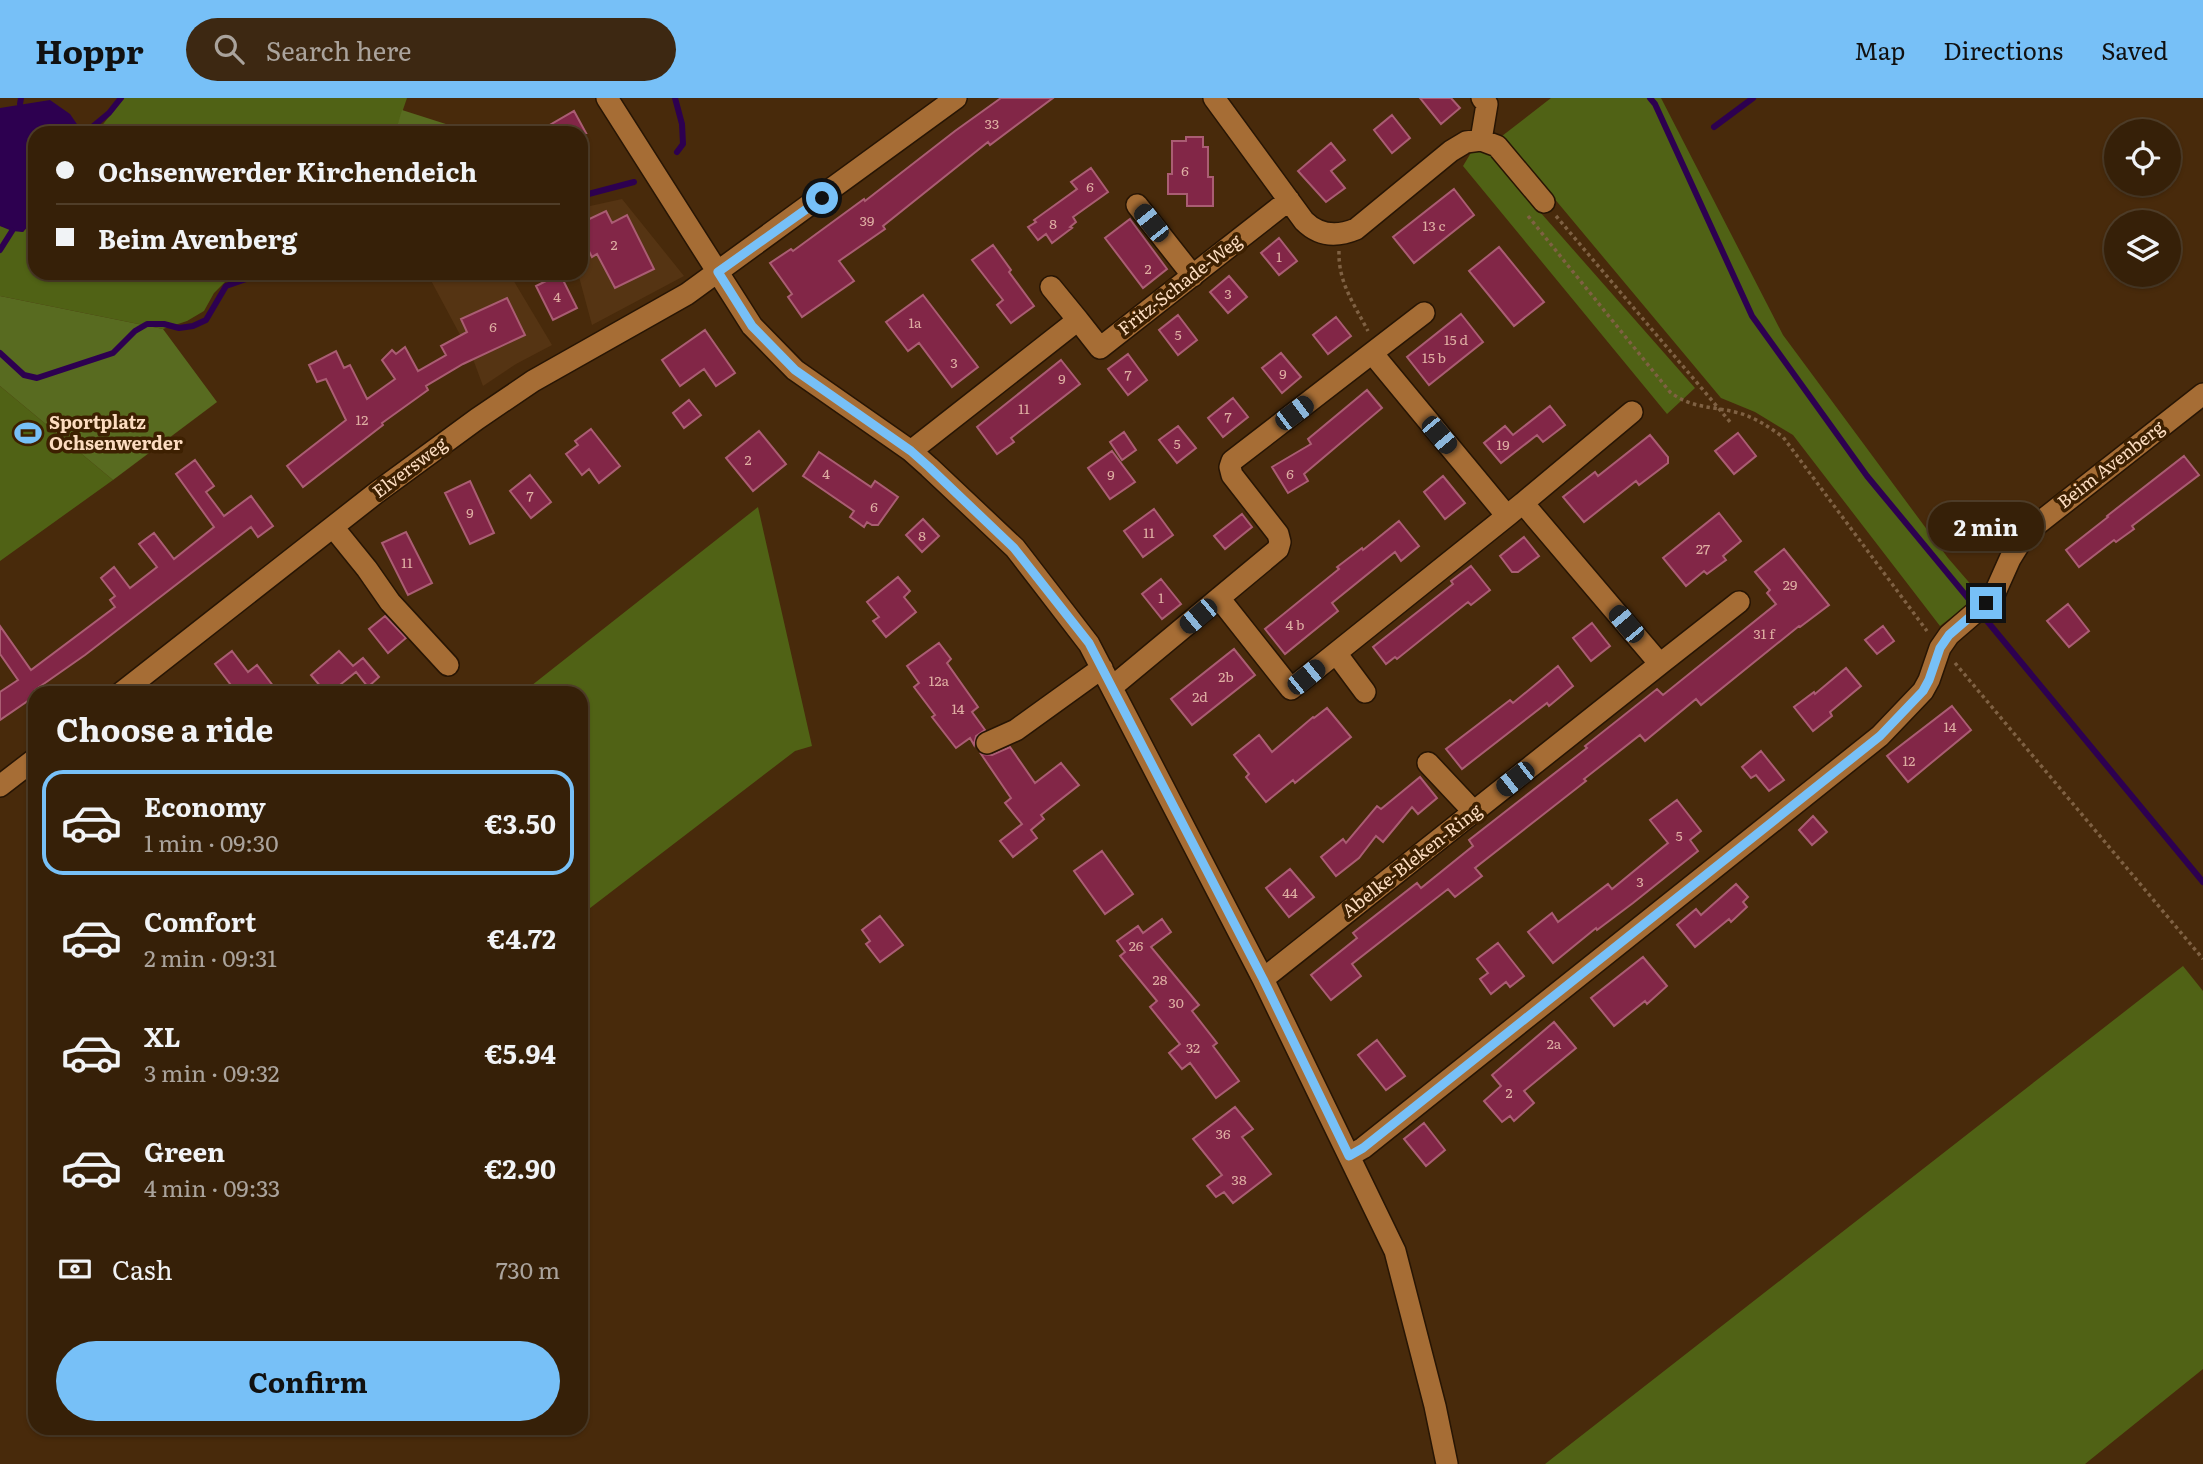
<!DOCTYPE html>
<html lang="en">
<head>
<meta charset="utf-8">
<style>
  body { margin:0; font-family:Literata,serif; background:#3d2812; color:#f1f3f6; height:100vh; display:flex; flex-direction:column; font-size:26px; white-space:nowrap }
  * { box-sizing:border-box; margin:0 }
  p { font-size:23px; color:#aaa39c }
  .icon { flex:none; width:38px; height:38px; fill:none; stroke:currentColor; stroke-width:2; stroke-linecap:round; stroke-linejoin:round }
  .map { position:relative; flex:1; overflow:hidden }
  .panel { position:absolute; left:28px; top:588px; width:560px; height:749px; display:flex; flex-direction:column; background:#362008; border-radius:21px; box-shadow:0 2px 5px #0004,0 0 0 2px #503e29 }
  .panel>* { flex:none }
  .banner { position:absolute; left:28px; top:28px; width:560px; height:154px; border-radius:21px; box-shadow:0 2px 5px #0004,0 0 0 2px #503e29; display:grid; align-content:center; height:154px; padding:0 28px; background:#362008 }
  .buttons { position:absolute; left:2104px; top:21px; display:grid; gap:14px }
  .buttons a { display:grid; place-items:center; width:77px; height:77px; border-radius:50%; background:#362008; box-shadow:0 2px 5px #0004,0 0 0 2px #503e29; font-size:35px }
  .end { position:absolute; width:32px; height:32px; margin:-16px; border:9px solid #77c0f7; background:#111; box-shadow:0 0 0 4px #111 }
  .from { border-radius:50% }
  .bubble { position:absolute; height:49px; border-radius:24px; background:#362008; box-shadow:0 2px 5px #0004,0 0 0 2px #503e29; font-size:23px; font-weight:700; line-height:49px; text-align:center }
  .car { position:absolute; width:21px; height:42px; margin:-21px -10px; border-radius:9px; box-shadow:0 0 5px 2px #0007; background:linear-gradient(#222 24%,#8ab4d8 0 40%,#222 0 76%,#8ab4d8 0 86%,#222 0) }
  .banner b { display:flex; align-items:center; gap:24px; height:66px; font-size:26px }
  .banner b+b { border-top:2px solid #503e29 }
  .banner i { width:18px; height:18px; background:#f1f3f6 }
  ul { padding:0; list-style:none }
  li { display:flex; align-items:center; gap:21px; height:105px; margin:0 14px 10px; padding:0 14px; border:4px solid transparent; border-radius:21px }
  li div { flex:1 }
  li b { display:block; font-size:26px }
  li em { font-style:normal; font-weight:700 }
  li.selected { border-color:#77c0f7 }
  li>.icon { width:63px; height:63px; stroke-width:1.5 }
  h2 { padding:0 28px; font-size:32px; line-height:84px }
  .pay { display:flex; align-items:center; gap:18px; height:77px; padding:0 28px; font-size:26px }
  .pay p { margin-inline-start:auto }
  .action { display:flex; gap:14px; margin-top:auto; padding:14px 28px }
  .action a { flex:1; height:80px; border-radius:42px; background:#77c0f7; color:#111; font-size:28px; font-weight:700; line-height:80px; text-align:center }
  header { display:flex; align-items:center; gap:42px; box-sizing:border-box; height:98px; padding:0 35px; background:#77c0f7; color:#111 }
  header strong { font-size:33px }
  nav { display:flex; gap:38px; margin-inline-start:auto; font-size:24px }
  .search { width:490px; height:63px; background:#3d2812; display:flex; align-items:center; gap:18px; box-sizing:border-box; padding:0 24px; border-radius:38px; color:#aaa39c; font-size:26px }
  .map>svg:first-child { display:block }
  .built { fill:#553413 }
  .green { fill:#506215 }
  .forest { fill:#586b20 }
  .water { fill:#2d0050 }
  .lines { fill:none; stroke-linecap:round; stroke-linejoin:round }
  .stream { stroke:#2d0050; stroke-width:6 }
  .building { fill:#822647; stroke:#aa5d73; stroke-width:2 }
  .minor-casing { stroke:#271504; stroke-width:24 }
  .path { stroke:#7f6143; stroke-width:3.5; stroke-dasharray:3.5 3.5; stroke-linecap:butt }
  .minor { stroke:#a66d35; stroke-width:21 }
  .route { stroke:#77c0f7; stroke-width:9 }
  .labels { text-anchor:middle; stroke-width:7; stroke-linejoin:round; paint-order:stroke }
  .number-label { font-size:14px; fill:#deaea2 }
  .street-label { font-size:18px; fill:#fcdcc0; stroke:#3d2001 }
  .poi-label { font-size:18px; font-weight:bold; fill:#fcdcc0; stroke:#3d2001; text-anchor:start }
</style>
</head>
<body>
<header>
<strong>Hoppr</strong>
<div class="search"><svg class="icon" aria-label="search" viewBox="0 0 24 24"><circle cx="10" cy="10" r="6"/><path d="M15 15l6 6"/></svg>Search here</div>
<nav><a>Map</a><a>Directions</a><a>Saved</a></nav>
</header>
<div class="map">
<svg width="2203" height="1366" viewBox="0 0 2203 1366">
  <rect width="100%" height="100%" fill="#482a0b"/>
  <!-- built -->
  <path class="built" d="M622 101 684 178 592 227 578 175H581V110Z
    M427 175H509L552 247 516 266 483 288 473 261Z"/>
  <!-- green -->
  <path class="green" d="M124 0H407L395 35H96Z
    M1551 0H1661L1783 237 1948 460 1980 497 1940 528 1793 337 1755 314 1721 300 1502 38Z
    M1475 48 1493 56 1511 81 1695 290 1667 316 1463 68Z
    M35 90V175H248L227 182 214 195 204 213 187 223 163 231 0 198V128L23 134C42 112 29 115 30 92Z
    M0 288 113 382 0 463Z
    M758 409 812 648 795 653 581 817V595H522Z
    M2183 868 2203 893V1271L2085 1366H1545Z"/>
  <!-- forest -->
  <path class="forest" d="M402 12 474 35H395Z
    M0 198 163 231 217 304 113 382 0 288Z"/>
  <!-- water -->
  <path class="water" d="M50 2 70 16 83 35H35V90L30 92C29 115 42 112 23 134L12 133 0 128V10Z"/>
  <g class="lines">
    <!-- stream -->
    <path class="stream" d="M675 0 682 26 683 46 677 54
      M1650 0 1655 6 1752 218 1867 378 2203 784
      M20 6 21 0
      M1714 29 1753 0
      M85 35 109 15 121 0
      M581 98 634 84
      M0 152 12 133
      M0 255 24 277 37 280 113 255 135 233 147 226H164L179 230 193 228 206 222 226 188 263 175"/>
  </g>
  <!-- building -->
  <path class="building" d="M1001 0H1053L990 47 988 44 883 128 885 131 839 163 854 183 802 219 788 199 792 196 770 165 791 151 793 153 864 101 865 103 955 33Z
    M1420 0H1451L1460 10 1441 26Z
    M574 13 586 35H536Z
    M1392 17 1410 40 1392 55 1374 32Z
    M1186 39H1203V49H1208V79H1213V108H1187V96H1168V76H1172V43H1186Z
    M1331 45 1345 62 1331 73 1345 90 1326 104 1298 73Z
    M1091 70 1108 94 1073 119 1076 124 1070 129 1072 130 1052 145 1046 136 1038 142 1028 129 1036 124 1034 122 1077 91 1071 84Z
    M1454 91 1474 117 1414 165 1393 139Z
    M606 113 612 125 627 117 654 171 615 190 597 156 592 159 581 138V125Z
    M1130 121 1167 171 1143 190 1105 140Z
    M1279 140 1297 163 1279 177 1261 155Z
    M993 147 1011 172 1009 174 1034 208 1011 225 997 207 1003 202 972 162Z
    M1499 149 1544 204 1514 228 1469 173Z
    M560 176 577 210 553 222 536 188Z
    M1229 178 1247 199 1228 215 1210 194Z
    M923 197 978 269 952 289 919 245 908 253 886 224Z
    M507 200 525 237 463 266 426 288 428 292 382 325 383 327 303 389 287 368 346 322 326 281 317 284 309 267 336 253 344 270 350 267 367 301 395 281 382 262 392 252 396 256 405 249 418 273 446 257 441 248 467 234 461 221Z
    M1461 216 1483 244 1429 287 1407 259Z
    M1178 217 1197 242 1178 257 1159 232Z
    M1336 219 1351 238 1328 256 1313 237Z
    M705 232 735 275 716 288 704 271 680 288 662 262Z
    M1281 255 1301 279 1282 295 1262 270Z
    M1128 256 1147 282 1128 297 1108 271Z
    M1061 262 1080 286 1011 340 1014 344 997 356 977 329Z
    M1367 292 1382 310 1304 376 1308 383 1288 395 1272 369 1311 346 1308 341Z
    M1233 300 1248 319 1223 339 1208 320Z
    M689 302 701 317 684 330 673 315Z
    M1550 308 1565 327 1543 344 1537 337 1501 365 1484 345 1505 328 1513 337Z
    M1178 328 1196 350 1177 365 1159 342Z
    M591 331 620 368 599 385 589 371 582 377 566 356 578 347 575 343Z
    M759 333 786 366 753 393 726 360Z
    M1124 334 1136 352 1122 362 1110 344Z
    M1738 335 1756 358 1734 376 1715 353Z
    M1650 337 1668 359V365L1639 387 1636 383 1584 424 1563 399 1595 374 1598 378Z
    M1112 353 1135 384 1110 401 1088 370Z
    M819 354 871 389 875 383 898 399 878 427H872L867 424 864 429 850 419 854 413 803 378Z
    M2184 358 2199 377 2132 428 2134 431 2116 444 2114 442 2079 469 2066 452 2108 419 2107 418Z
    M195 362 214 388 206 394 224 418 251 398 273 428 258 439 251 429 85 557 35 592V598L0 622V594L18 582 0 556V528L31 572 115 509 110 502 115 498 101 480 114 469 130 490 157 469 139 446 154 435 174 461 214 429 176 376Z
    M530 377 551 404 531 420 510 393Z
    M1443 378 1465 405 1445 421 1424 394Z
    M470 383 494 435 470 446 445 395Z
    M1154 411 1173 437 1143 459 1124 433Z
    M1719 415 1741 443 1723 458 1726 462 1707 476 1704 473 1686 488 1663 460Z
    M1242 416 1252 429 1225 451 1214 438Z
    M923 421 939 438 922 454 906 437Z
    M1399 423 1419 448 1401 463 1395 454 1332 505 1338 513 1285 556 1265 531 1339 471 1337 469 1362 450 1363 452Z
    M406 434 432 485 408 497 382 445Z
    M1524 439 1539 458 1518 474H1512L1500 458Z
    M1784 451 1829 507 1800 529 1799 528 1701 607 1696 601 1645 643 1640 637 1584 681 1586 683 1475 770 1482 778 1455 799 1448 791 1352 866 1361 878 1331 902 1311 877 1357 840 1353 835 1417 785 1421 790 1473 748 1469 742 1587 650 1585 648 1657 591 1663 597 1776 506 1767 495 1770 492 1755 474Z
    M1471 468 1490 492 1471 507 1468 504 1397 561 1395 559 1386 566 1373 549 1453 486 1451 483Z
    M898 479 910 493 904 499 916 514 886 539 873 523 879 519 867 504Z
    M1161 481 1181 506 1162 521 1142 496Z
    M2068 506 2089 533 2069 549 2047 523Z
    M385 518 406 540 388 555 369 531Z
    M1592 525 1610 548 1591 563 1573 540Z
    M1883 528 1894 543 1877 556 1865 542Z
    M939 545 951 561 947 565 978 609 972 614 985 632 976 638 974 647 970 640 956 650 932 619 935 617 914 589 919 585 907 568Z
    M1234 551 1255 577 1192 627 1171 601Z
    M232 553 248 574 257 567 274 589 266 595H237L215 566Z
    M339 553 353 568 363 560 379 579 368 589 356 574 330 595H326L311 577Z
    M1558 568 1573 588 1549 608 1547 605 1462 671 1446 651 1510 602 1513 605Z
    M1846 570 1861 588 1830 614 1832 618 1813 633 1794 609 1814 594 1815 596Z
    M1952 608 1971 632 1908 684 1887 658Z
    M1327 610 1351 639 1295 685 1293 682 1266 704 1246 679 1249 676 1234 657 1259 637 1272 654 1313 619 1314 620Z
    M1010 649 1035 685 1061 665 1079 687 1041 717 1044 721 1031 732 1037 740 1013 759 1000 743 1022 726 1005 705 1011 700 981 656 992 657Z
    M1761 653 1784 682 1769 693 1756 677 1751 680 1742 669Z
    M1420 679 1437 700 1418 716 1412 709 1383 744 1376 738 1359 760 1336 778 1321 759 1343 741 1346 745 1377 708 1381 711Z
    M1677 702 1701 733 1690 742 1698 753 1633 805 1597 832 1596 830 1553 865 1528 834 1552 815 1558 824 1608 786 1612 791 1668 745 1650 722Z
    M1813 718 1827 734 1812 747 1799 732Z
    M1102 753 1133 796 1105 816 1074 773Z
    M1290 771 1314 799 1289 819 1266 790Z
    M1736 786 1748 799 1743 804 1747 809 1731 824 1729 821 1695 849 1677 827 1696 811 1701 817Z
    M880 818 903 847 880 864 866 846 870 843 862 832Z
    M1162 821 1171 834 1151 849 1199 907 1192 913 1217 945 1213 948 1239 983 1216 1000 1190 965 1182 971 1169 955 1180 946 1150 909 1157 903 1120 858 1125 854 1117 843 1138 828 1143 835Z
    M1498 845 1524 878 1510 889 1506 884 1491 896 1480 881 1488 875 1477 861Z
    M1643 859 1667 888 1647 906 1645 903 1614 928 1591 900Z
    M1554 924 1576 950 1524 993 1534 1005 1514 1023 1510 1018 1502 1024 1484 1003 1501 988 1492 977Z
    M1377 942 1405 978 1386 992 1358 957Z
    M1235 1009 1253 1031 1242 1039 1271 1076 1233 1105 1224 1094 1216 1099 1207 1088 1222 1077 1193 1041Z
    M1424 1025 1445 1052 1426 1068 1404 1041Z"/>
  <g class="lines">
    <defs>
      <path id="minor" d="M607 0 752 228 795 272 911 353 929 369 1015 450 1089 546 1263 881 1395 1153 1435 1308 1447 1366
        M1214 0 1304 123C1319 138 1337 139 1356 131L1451 53 1466 44 1481 42
        M1481 42 1497 48 1544 104
        M1481 42 1487 6 1482 0
        M1137 107 1193 178
        M1051 189 1078 222
        M1372 255 1424 215
        M911 353 1078 222 1100 250 1289 102
        M1523 405 1632 314
        M333 429 367 471 390 504 448 567
        M1219 500 1291 591 1507 418
        M1336 555 1365 594
        M1660 566 1739 504
        M1112 589 1278 451 1280 444 1278 436 1232 377 1230 369 1232 363 1372 255 1507 418 1523 405 1660 566 1263 881
        M121 595 376 395 477 321 533 283 687 196 956 0
        M987 645 1016 632 1102 570
        M1428 665 1474 714
        M0 688 35 661
        M1349 1058 1363 1050 1880 638 1923 593 1929 582 1940 550 1949 537 1993 499 2010 461 2026 435 2203 296"/>
    </defs>
    <!-- minor casing -->
    <use href="#minor" class="minor-casing"/>
    <!-- path -->
    <path class="path" d="M1528 118 1670 294C1692 311 1713 308 1739 315 1756 320 1769 329 1783 339L1927 533
      M1556 118 1731 325
      M1339 153C1338 184 1354 206 1368 233
      M1955 565 2203 861"/>
    <!-- minor -->
    <use href="#minor" class="minor"/>
  </g>
  <g class="lines">
    <!-- route -->
    <path class="route" d="M822 100 718 174 752 228 795 272 911 353 929 369 1014 450 1089 545 1263 881 1349 1058 1363 1050 1880 638 1923 593 1929 582 1940 550 1949 537 1986 505"/>
  </g>
  <!-- icons -->
  <defs>
    <symbol id="stadium-bare" viewBox="-9 -9 18 18"><path d="M0-5a6.5 5 0 1 0 0 10a6.5 5 0 1 0 0-10ZM-3.5-1.8h7v3.6h-7Z" fill="#77c0f7" stroke="#3d2001" stroke-width="2.5" paint-order="stroke"/></symbol>
  </defs>
  <g fill-rule="evenodd">
    <use href="#stadium-bare" x="9" y="316" width="38" height="38"/>
  </g>
  <g class="labels">
    <!-- number labels -->
    <g class="number-label">
      <text x="992" y="31">33</text>
      <text x="1185" y="78">6</text>
      <text x="1090" y="94">6</text>
      <text x="867" y="128">39</text>
      <text x="1053" y="131">8</text>
      <text x="1434" y="133">13 c</text>
      <text x="614" y="152">2</text>
      <text x="1279" y="164">1</text>
      <text x="1148" y="176">2</text>
      <text x="1228" y="201">3</text>
      <text x="557" y="204">4</text>
      <text x="915" y="230">1a</text>
      <text x="493" y="234">6</text>
      <text x="1178" y="242">5</text>
      <text x="1456" y="247">15 d</text>
      <text x="1434" y="265">15 b</text>
      <text x="954" y="270">3</text>
      <text x="1283" y="281">9</text>
      <text x="1128" y="282">7</text>
      <text x="1062" y="286">9</text>
      <text x="1024" y="316">11</text>
      <text x="1228" y="324">7</text>
      <text x="362" y="327">12</text>
      <text x="1177" y="351">5</text>
      <text x="1503" y="352">19</text>
      <text x="748" y="367">2</text>
      <text x="826" y="381">4</text>
      <text x="1290" y="381">6</text>
      <text x="1111" y="382">9</text>
      <text x="530" y="403">7</text>
      <text x="874" y="414">6</text>
      <text x="470" y="420">9</text>
      <text x="1149" y="440">11</text>
      <text x="922" y="443">8</text>
      <text x="1703" y="456">27</text>
      <text x="407" y="470">11</text>
      <text x="1790" y="492">29</text>
      <text x="1161" y="505">1</text>
      <text x="1295" y="532">4 b</text>
      <text x="1764" y="541">31 f</text>
      <text x="1226" y="584">2b</text>
      <text x="939" y="588">12a</text>
      <text x="1200" y="604">2d</text>
      <text x="958" y="616">14</text>
      <text x="1950" y="634">14</text>
      <text x="1909" y="668">12</text>
      <text x="1679" y="743">5</text>
      <text x="1640" y="789">3</text>
      <text x="1290" y="800">44</text>
      <text x="1136" y="853">26</text>
      <text x="1160" y="887">28</text>
      <text x="1176" y="910">30</text>
      <text x="1554" y="951">2a</text>
      <text x="1193" y="955">32</text>
      <text x="1509" y="1000">2</text>
      <text x="1223" y="1041">36</text>
      <text x="1239" y="1087">38</text>
    </g>
    <!-- street labels -->
    <g class="street-label">
      <text transform="translate(1180 187) rotate(-38)" y="6">Fritz-Schade-Weg</text>
      <text transform="translate(2111 367) rotate(-38)" y="6">Beim Avenberg</text>
      <text transform="translate(410 370) rotate(-37)" y="6">Elversweg</text>
      <text transform="translate(1412 763) rotate(-38)" y="6">Abelke-Bleken-Ring</text>
    </g>
    <!-- poi labels -->
    <g class="poi-label">
      <text x="49" y="331">Sportplatz<tspan x="49" dy="21">Ochsenwerder</tspan></text>
    </g>
  </g>
</svg>
<div class="buttons">
<a><svg class="icon" aria-label="locate" viewBox="0 0 24 24"><circle cx="12" cy="12" r="6"/><path d="M12 2v4M12 18v4M2 12h4M18 12h4"/></svg></a>
<a><svg class="icon" aria-label="layers" viewBox="0 0 24 24"><path d="M12 4l9 5-9 5-9-5zM3 14l9 5 9-5"/></svg></a>
</div>
<i class="end from" style="left:822px;top:100px"></i>
<i class="end" style="left:1986px;top:505px"></i>
<div class="bubble" style="left:1928px;top:404px;width:116px">2 min</div>
<i class="car" style="left:1151px;top:125px;rotate:322deg"></i>
<i class="car" style="left:1294px;top:315px;rotate:53deg"></i>
<i class="car" style="left:1439px;top:337px;rotate:140deg"></i>
<i class="car" style="left:1198px;top:518px;rotate:230deg"></i>
<i class="car" style="left:1626px;top:526px;rotate:320deg"></i>
<i class="car" style="left:1306px;top:579px;rotate:51deg"></i>
<i class="car" style="left:1515px;top:681px;rotate:232deg"></i>
<div class="banner">
<b><i class="from"></i>Ochsenwerder Kirchendeich</b>
<b><i></i>Beim Avenberg</b>
</div>
<section class="panel">
<h2>Choose a ride</h2>
<ul>
<li class="selected"><svg class="icon" aria-label="car" viewBox="0 0 24 24"><path d="M5 17H2v-5l4-1 3-4h7l3 4 3 1v5h-3M9 17h6M6 11h13"/><circle cx="7" cy="17" r="2"/><circle cx="17" cy="17" r="2"/></svg><div><b>Economy</b><p>1 min · 09:30</p></div><em>€3.50</em></li>
<li><svg class="icon" aria-label="car" viewBox="0 0 24 24"><path d="M5 17H2v-5l4-1 3-4h7l3 4 3 1v5h-3M9 17h6M6 11h13"/><circle cx="7" cy="17" r="2"/><circle cx="17" cy="17" r="2"/></svg><div><b>Comfort</b><p>2 min · 09:31</p></div><em>€4.72</em></li>
<li><svg class="icon" aria-label="car" viewBox="0 0 24 24"><path d="M5 17H2v-5l4-1 3-4h7l3 4 3 1v5h-3M9 17h6M6 11h13"/><circle cx="7" cy="17" r="2"/><circle cx="17" cy="17" r="2"/></svg><div><b>XL</b><p>3 min · 09:32</p></div><em>€5.94</em></li>
<li><svg class="icon" aria-label="car" viewBox="0 0 24 24"><path d="M5 17H2v-5l4-1 3-4h7l3 4 3 1v5h-3M9 17h6M6 11h13"/><circle cx="7" cy="17" r="2"/><circle cx="17" cy="17" r="2"/></svg><div><b>Green</b><p>4 min · 09:33</p></div><em>€2.90</em></li>
</ul>
<div class="pay"><svg class="icon" aria-label="cash" viewBox="0 0 24 24"><path d="M3 7h18v10H3z"/><circle cx="12" cy="12" r="2"/></svg>Cash<p>730 m</p></div>
<div class="action"><a>Confirm</a></div>
</section>
</div>
</body>
</html>
